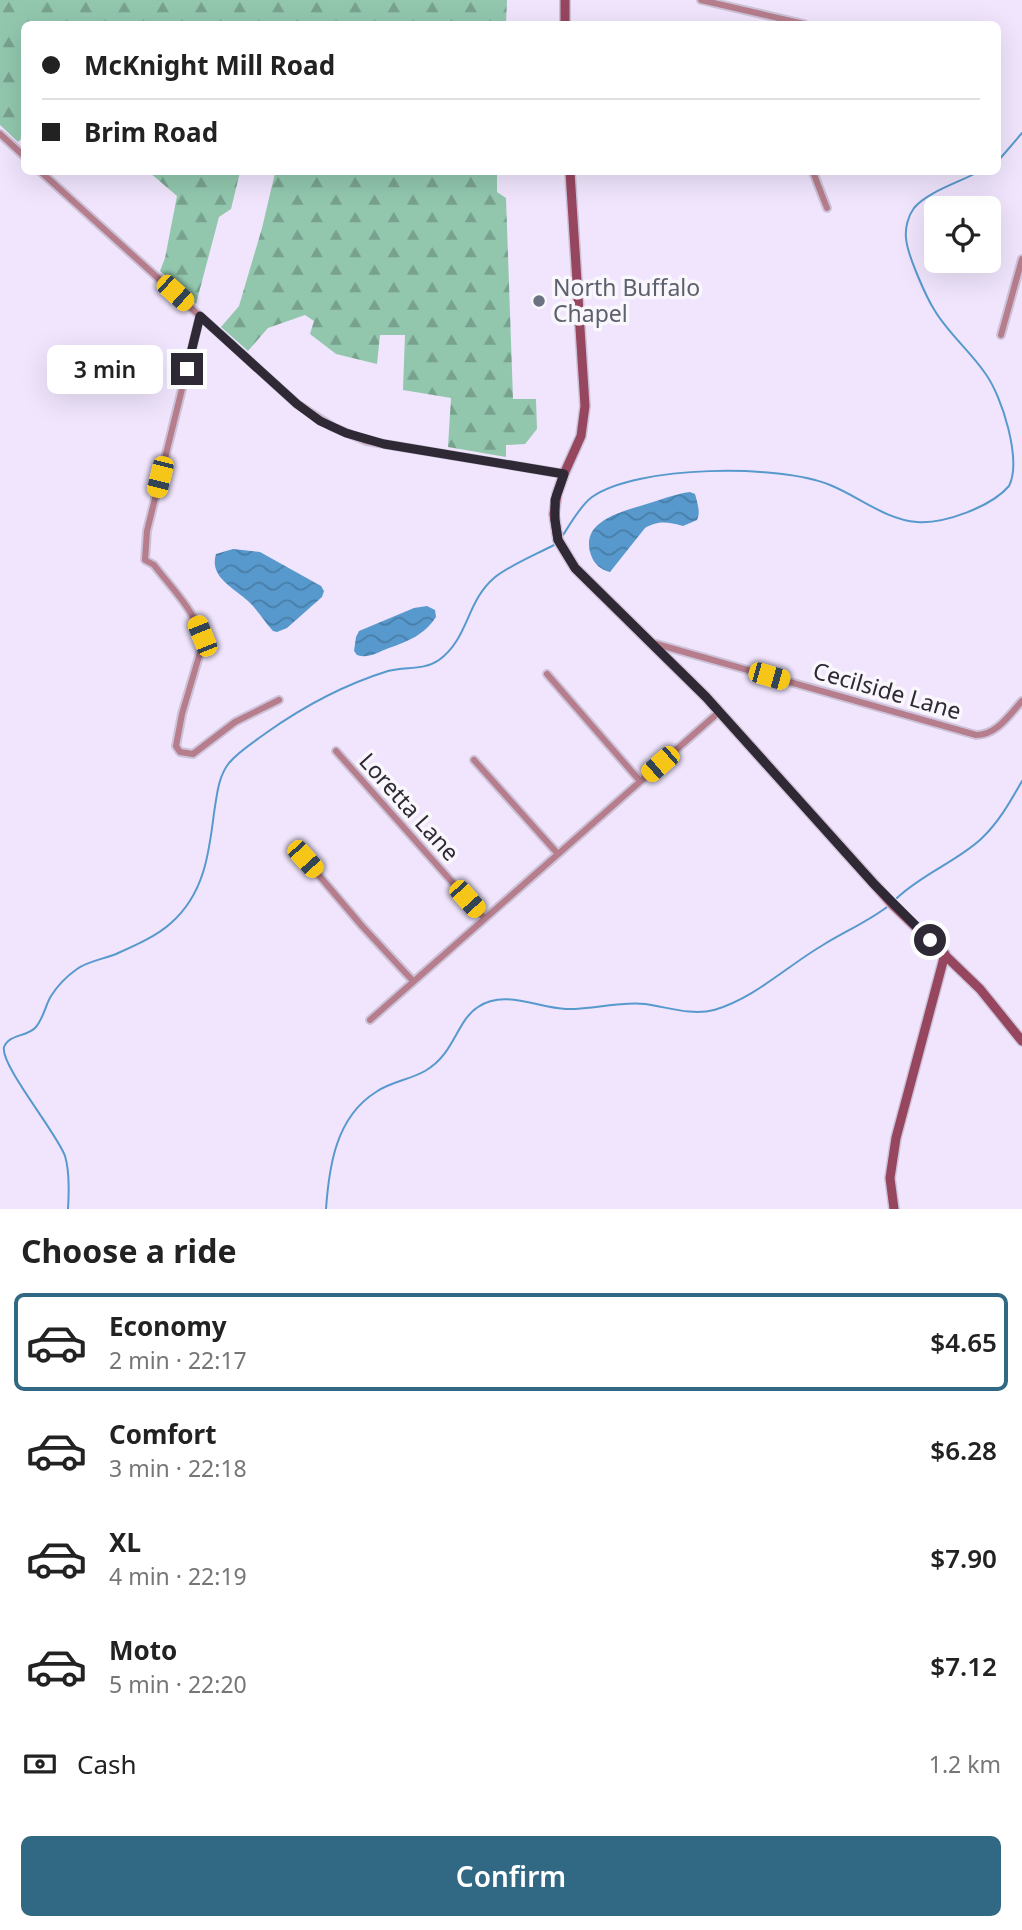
<!DOCTYPE html>
<html lang="en">
<head>
<meta charset="utf-8">
<style>
  body { margin:0; font-family:"Noto Sans",sans-serif; background:#f2f2f2; color:#222; height:100vh; display:flex; flex-direction:column; font-size:26px; white-space:nowrap }
  * { box-sizing:border-box; margin:0 }
  p { font-size:23px; color:#767676 }
  .icon { flex:none; width:38px; height:38px; fill:none; stroke:currentColor; stroke-width:2; stroke-linecap:round; stroke-linejoin:round }
  .map { position:relative; height:1209px; overflow:hidden }
  .drawer { display:flex; flex-direction:column; background:#fff; flex:1 }
  .drawer>* { flex:none }
  .banner { position:absolute; left:21px; top:21px; width:980px; height:154px; border-radius:10px; box-shadow:0 7px 28px #0002; display:grid; align-content:center; height:154px; padding:0 21px; background:#fff }
  .fabs { position:absolute; left:924px; top:196px; display:grid; gap:14px }
  .fabs a { display:grid; place-items:center; width:77px; height:77px; border-radius:10px; background:#fff; box-shadow:0 7px 28px #0002; font-size:35px }
  .end { position:absolute; width:32px; height:32px; margin:-16px; border:9px solid #2e2934; background:#fff; box-shadow:0 0 0 4px #fff }
  .from { border-radius:50% }
  .bubble { position:absolute; height:49px; border-radius:10px; background:#fff; box-shadow:0 7px 28px #0002; font-size:23px; font-weight:600; line-height:49px; text-align:center }
  .car { position:absolute; width:21px; height:42px; margin:-21px -10px; border-radius:9px; box-shadow:0 0 5px 2px #0007; background:linear-gradient(#f5c518 24%,#345 0 40%,#f5c518 0 76%,#345 0 86%,#f5c518 0) }
  .banner b { display:flex; align-items:center; gap:24px; height:66px; font-size:26px }
  .banner b+b { border-top:2px solid #e0e0e0 }
  .banner i { width:18px; height:18px; background:#222 }
  ul { padding:0; list-style:none }
  li { display:flex; align-items:center; gap:21px; height:98px; margin:0 14px 10px; padding:0 7px; border:4px solid transparent; border-radius:10px }
  li div { flex:1 }
  li b { display:block; font-size:26px }
  li em { font-style:normal; font-weight:600 }
  li.current { border-color:#316883 }
  li>.icon { width:63px; height:63px; stroke-width:1.5 }
  h2 { padding:0 21px; font-size:32px; line-height:84px }
  .pay { display:flex; align-items:center; gap:18px; height:77px; padding:0 21px; font-size:26px }
  .pay p { margin-inline-start:auto }
  .action { display:flex; gap:14px; margin-top:auto; padding:14px 21px }
  .action a { flex:1; height:80px; border-radius:10px; background:#316883; color:#fff; font-size:28px; font-weight:600; line-height:80px; text-align:center }
  .map>svg:first-child { display:block }
  .forest { fill:url(#forest-firs) }
  .water { fill:url(#water-waves) }
  .lines { fill:none; stroke-linecap:round; stroke-linejoin:round }
  .stream { stroke:#5799cd; stroke-width:2 }
  .street-casing { stroke:#cdc3d9; stroke-width:10 }
  .secondary-casing { stroke:#cdc3d9; stroke-width:12 }
  .street { stroke:#b67d8c; stroke-width:6 }
  .secondary { stroke:#974660; stroke-width:9 }
  .route { stroke:#2e2934; stroke-width:9 }
  .worship-dot { fill:#6b7280; stroke:#f9f6fc; stroke-width:2.5 }
  .labels { text-anchor:middle; stroke-width:7; stroke-linejoin:round; paint-order:stroke }
  .worship-label { font-size:23px; fill:#5b616d; stroke:#f9f6fc; text-anchor:start }
  .street-label { font-size:23px; fill:#2e2934; stroke:#f9f6fc }
</style>
</head>
<body>
<div class="map">
<svg width="1022" height="1209" viewBox="0 0 1022 1209">
  <defs>
    <pattern id="forest-firs" width="22" height="20" patternUnits="userSpaceOnUse" patternTransform="scale(1.75)"><rect width="22" height="20" fill="#92c7ae"/><path d="M5 1l3.5 6h-7zM16 11l3.5 6h-7z" fill="#78a28e"/></pattern>
    <pattern id="water-waves" width="16" height="10" patternUnits="userSpaceOnUse" patternTransform="scale(1.75)"><rect width="16" height="10" fill="#5799cd"/><path d="M0 5q4-4 8 0t8 0" fill="none" stroke="#487da7"/></pattern>
  </defs>
  <rect width="100%" height="100%" fill="#f0e5fd"/>
  <!-- forest -->
  <path class="forest" d="M0 0H507L506 24H24V136L18 142 0 125Z
    M149 172H240L231 209 219 217 196 304 160 271 165 258 177 196Z
    M270 172H497V192L506 198 513 399H536L537 429 525 444 506 445V457L448 447 451 398 403 390 405 335H380L377 364 336 354 310 334 314 321 305 315 268 328 248 351 221 327 239 306 262 228 275 173Z"/>
  <!-- water -->
  <path class="water" d="M690 492 695 494C697 502 701 512 697 520L683 526C668 522 659 520 645 528L610 572C601 570 594 564 591 555 578 518 630 510 653 502 666 498 676 494 690 492Z
    M233 549 260 552 321 586 324 591 322 597 287 628 277 632 273 631C264 621 257 609 248 601 233 587 209 577 216 554Z
    M427 606 435 610 436 617C424 635 409 641 389 648 378 652 369 659 357 655L354 651 356 637 359 631 414 608Z"/>
  <g class="lines">
    <!-- stream -->
    <path class="stream" d="M998 161 1022 133
      M563 535C571 523 580 506 592 497 637 465 780 464 830 485 858 496 886 520 917 522 944 524 991 507 1009 486 1022 460 1002 396 985 373 970 351 949 334 935 311 926 297 907 254 906 238 905 228 908 216 914 208 927 192 960 182 978 172
      M897 898C922 874 956 862 981 839 999 822 1010 802 1022 781
      M68 1209C69 1193 70 1172 65 1156 57 1133 0 1065 4 1047 9 1034 26 1037 35 1028 43 1020 45 1006 51 996 58 985 67 976 77 969 88 961 104 959 116 954 134 946 157 936 171 923 204 894 209 854 214 813 217 795 218 777 229 763 239 751 254 742 266 733 304 706 343 685 388 671 405 666 423 671 439 660 469 638 466 602 494 578 508 566 537 554 554 545
      M326 1209C329 1166 336 1117 376 1092 390 1082 409 1080 425 1071 455 1054 456 1021 478 1007 504 989 538 1008 566 1009 592 1010 619 1001 645 1004 667 1007 692 1016 714 1010 755 998 787 966 823 945 844 932 867 922 887 907"/>
    <defs>
      <path id="street" d="M701 0 804 24
        M0 134 24 156
        M41 172 297 404 333 427 366 441 564 474
        M813 172 827 208
        M200 316 147 531 145 560 154 565C172 589 201 616 202 646L182 714 176 746 180 752 193 754 235 722 279 700
        M1001 335 1022 259
        M653 643 976 735C997 735 1009 715 1022 701
        M547 674 640 781
        M336 751 484 918
        M474 760 558 854
        M305 859 362 926 413 981
        M370 1020 719 712"/>
      <path id="secondary" d="M565 24V0
        M570 172 585 406 581 436 564 474 557 494 554 514 558 540 575 568 706 697 893 905 980 989 1022 1041
        M894 1209 890 1178 896 1138 945 954"/>
    </defs>
    <!-- street casing -->
    <use href="#street" class="street-casing"/>
    <!-- secondary casing -->
    <use href="#secondary" class="secondary-casing"/>
    <!-- street -->
    <use href="#street" class="street"/>
    <!-- secondary -->
    <use href="#secondary" class="secondary"/>
  </g>
  <g class="lines">
    <!-- route -->
    <path class="route" d="M187 369 200 316 297 404 320 421 346 433 384 444 564 474 555 500V520L558 540 575 568 706 697 874 884 930 940"/>
  </g>
  <!-- markers -->
  <circle class="worship-dot" cx="539" cy="301" r="7"/>
  <g class="labels">
    <!-- worship labels -->
    <g class="worship-label">
      <text x="553" y="296">North Buffalo<tspan x="553" dy="26">Chapel</tspan></text>
    </g>
    <!-- street labels -->
    <g class="street-label">
      <text transform="translate(887 691) rotate(16)" y="8">Cecilside Lane</text>
      <text transform="translate(409 807) rotate(48)" y="8">Loretta Lane</text>
    </g>
  </g>
</svg>
<div class="fabs">
<a><svg class="icon" aria-label="locate" viewBox="0 0 24 24"><circle cx="12" cy="12" r="6"/><path d="M12 2v4M12 18v4M2 12h4M18 12h4"/></svg></a>
</div>
<i class="end from" style="left:930px;top:940px"></i>
<i class="end" style="left:187px;top:369px"></i>
<div class="bubble" style="left:47px;top:345px;width:116px">3 min</div>
<i class="car" style="left:175px;top:293px;rotate:132deg"></i>
<i class="car" style="left:160px;top:477px;rotate:194deg"></i>
<i class="car" style="left:202px;top:636px;rotate:338deg"></i>
<i class="car" style="left:769px;top:676px;rotate:106deg"></i>
<i class="car" style="left:660px;top:764px;rotate:229deg"></i>
<i class="car" style="left:305px;top:859px;rotate:138deg"></i>
<i class="car" style="left:467px;top:899px;rotate:138deg"></i>
<div class="banner">
<b><i class="from"></i>McKnight Mill Road</b>
<b><i></i>Brim Road</b>
</div>
</div>
<section class="drawer">
<h2>Choose a ride</h2>
<ul>
<li class="current"><svg class="icon" aria-label="car" viewBox="0 0 24 24"><path d="M5 17H2v-5l4-1 3-4h7l3 4 3 1v5h-3M9 17h6M6 11h13"/><circle cx="7" cy="17" r="2"/><circle cx="17" cy="17" r="2"/></svg><div><b>Economy</b><p>2 min · 22:17</p></div><em>$4.65</em></li>
<li><svg class="icon" aria-label="car" viewBox="0 0 24 24"><path d="M5 17H2v-5l4-1 3-4h7l3 4 3 1v5h-3M9 17h6M6 11h13"/><circle cx="7" cy="17" r="2"/><circle cx="17" cy="17" r="2"/></svg><div><b>Comfort</b><p>3 min · 22:18</p></div><em>$6.28</em></li>
<li><svg class="icon" aria-label="car" viewBox="0 0 24 24"><path d="M5 17H2v-5l4-1 3-4h7l3 4 3 1v5h-3M9 17h6M6 11h13"/><circle cx="7" cy="17" r="2"/><circle cx="17" cy="17" r="2"/></svg><div><b>XL</b><p>4 min · 22:19</p></div><em>$7.90</em></li>
<li><svg class="icon" aria-label="car" viewBox="0 0 24 24"><path d="M5 17H2v-5l4-1 3-4h7l3 4 3 1v5h-3M9 17h6M6 11h13"/><circle cx="7" cy="17" r="2"/><circle cx="17" cy="17" r="2"/></svg><div><b>Moto</b><p>5 min · 22:20</p></div><em>$7.12</em></li>
</ul>
<div class="pay"><svg class="icon" aria-label="cash" viewBox="0 0 24 24"><path d="M3 7h18v10H3z"/><circle cx="12" cy="12" r="2"/></svg>Cash<p>1.2 km</p></div>
<div class="action"><a>Confirm</a></div>
</section>
</body>
</html>
